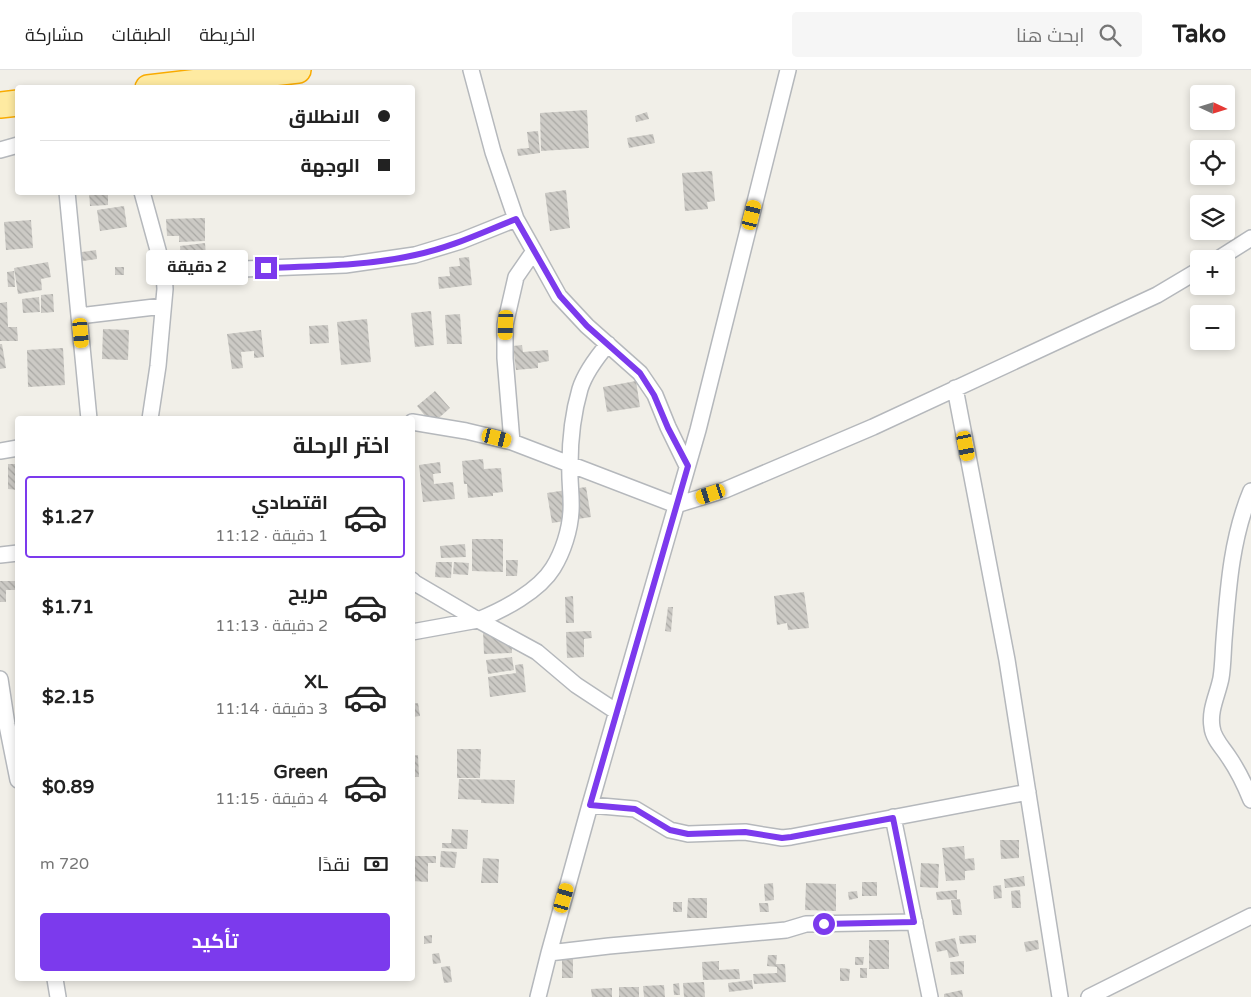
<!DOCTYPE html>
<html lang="ar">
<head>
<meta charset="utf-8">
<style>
  body { margin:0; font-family:"Varela Round",Cairo,sans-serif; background:#f6f6f6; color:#222; direction:rtl; height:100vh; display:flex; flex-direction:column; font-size:19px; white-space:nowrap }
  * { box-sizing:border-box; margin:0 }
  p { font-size:16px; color:#767676 }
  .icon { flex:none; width:28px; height:28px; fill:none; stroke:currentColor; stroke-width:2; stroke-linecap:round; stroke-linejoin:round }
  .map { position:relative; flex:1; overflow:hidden; direction:ltr }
  .side { position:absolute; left:15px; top:346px; width:400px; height:565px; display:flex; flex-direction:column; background:#fff; border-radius:5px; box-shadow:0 2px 8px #0003; direction:rtl }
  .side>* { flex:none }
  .top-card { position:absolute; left:15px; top:15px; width:400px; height:110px; border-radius:5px; box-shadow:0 2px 8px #0003; direction:rtl; display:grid; align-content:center; height:110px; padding:0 25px; background:#fff }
  .needle { width:32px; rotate:94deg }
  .buttons { position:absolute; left:1190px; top:15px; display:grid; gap:10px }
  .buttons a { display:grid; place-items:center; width:45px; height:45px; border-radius:5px; background:#fff; box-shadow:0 2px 8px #0003; font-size:25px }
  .end { position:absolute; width:22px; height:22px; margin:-11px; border:6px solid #7c3aed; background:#fff; box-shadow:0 0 0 2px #fff }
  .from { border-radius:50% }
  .bubble { position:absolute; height:35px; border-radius:5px; background:#fff; box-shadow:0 2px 8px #0003; font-size:16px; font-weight:700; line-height:35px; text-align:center; direction:rtl }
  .car { position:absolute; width:15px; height:30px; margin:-15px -8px; border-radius:6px; box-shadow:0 0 4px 1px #0007; background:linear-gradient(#f5c518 24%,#345 0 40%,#f5c518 0 76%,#345 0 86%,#f5c518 0) }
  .top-card b { display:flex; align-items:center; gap:18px; height:48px; font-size:19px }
  .top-card b+b { border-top:1px solid #e0e0e0 }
  .top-card i { width:12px; height:12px; background:#222 }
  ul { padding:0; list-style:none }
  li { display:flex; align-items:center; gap:15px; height:82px; margin:0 10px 8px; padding:0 15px; border:2px solid transparent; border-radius:5px }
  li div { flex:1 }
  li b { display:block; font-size:19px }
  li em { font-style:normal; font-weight:700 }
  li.selected { border-color:#7c3aed }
  li>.icon { width:45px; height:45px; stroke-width:1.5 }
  h2 { padding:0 25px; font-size:22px; line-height:60px }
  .pay { display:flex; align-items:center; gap:12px; height:55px; padding:0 25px; font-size:19px }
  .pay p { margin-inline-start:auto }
  .action { display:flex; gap:10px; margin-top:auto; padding:10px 25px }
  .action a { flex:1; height:58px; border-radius:5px; background:#7c3aed; color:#fff; font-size:20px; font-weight:700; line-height:58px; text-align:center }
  header { display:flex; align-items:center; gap:30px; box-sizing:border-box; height:70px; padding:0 25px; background:#fff; border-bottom:1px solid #e0e0e0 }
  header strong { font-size:24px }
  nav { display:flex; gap:28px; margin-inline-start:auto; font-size:18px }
  .search { width:350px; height:45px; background:#f6f6f6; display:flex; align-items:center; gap:12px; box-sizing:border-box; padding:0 18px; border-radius:5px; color:#767676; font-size:19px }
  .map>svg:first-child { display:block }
  .building { fill:url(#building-back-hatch) }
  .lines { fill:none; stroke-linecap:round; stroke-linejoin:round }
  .minor-casing { stroke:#b5b8bc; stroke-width:18 }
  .trunk-casing { stroke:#f9ab00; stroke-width:28 }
  .minor { stroke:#fff; stroke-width:15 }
  .trunk { stroke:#feeaa1; stroke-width:25 }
  .route { stroke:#7c3aed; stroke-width:6 }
</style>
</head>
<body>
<header>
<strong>Tako</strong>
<div class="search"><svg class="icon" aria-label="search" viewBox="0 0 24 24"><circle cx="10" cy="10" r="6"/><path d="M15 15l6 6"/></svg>ابحث هنا</div>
<nav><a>الخريطة</a><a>الطبقات</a><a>مشاركة</a></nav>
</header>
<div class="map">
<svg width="1251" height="927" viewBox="0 0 1251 927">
  <defs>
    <pattern id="building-back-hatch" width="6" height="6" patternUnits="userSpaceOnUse" patternTransform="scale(1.25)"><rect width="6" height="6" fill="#cccac5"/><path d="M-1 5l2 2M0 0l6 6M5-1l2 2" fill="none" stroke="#a9a8a4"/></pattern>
  </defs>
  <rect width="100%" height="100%" fill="#f1efe8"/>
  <!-- building -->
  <path class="building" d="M587 40 589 78 541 81 540 43Z
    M647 42 649 49 636 52 635 46Z
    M538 61 540 83 518 86 517 79 529 78 527 62Z
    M653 64 655 73 629 78 627 68Z
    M712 101 715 131 707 132 708 139 685 141 682 103Z
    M566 120 570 158 550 161 545 123Z
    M89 122H108V135L90 136Z
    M124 136 127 157 100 161 97 140Z
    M205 148V171L179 172V166H167L166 149Z
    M31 150 33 178 6 180 4 152Z
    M205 173 208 212 184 215 180 176Z
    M96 180 97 189 76 192 75 183Z
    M469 187 472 215 439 219 438 207 450 206 449 197 460 196 459 188Z
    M48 192 51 207 41 209 42 220 18 224 14 198Z
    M115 197H124V205H115Z
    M14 201 15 217H8L7 202Z
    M53 224 54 242 41 243V225Z
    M39 227 40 242 23 243 22 229Z
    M7 232 8 257H17L18 271H0V233Z
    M431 241 434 275 415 277 411 243Z
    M460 244 462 274H447L445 245Z
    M367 249 371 292 341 295 337 252Z
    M328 255 329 273 310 274 309 256Z
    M103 259 129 260 128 290 102 289Z
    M261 260 264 287 254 288V281L241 282 243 298 232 299 227 264Z
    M0 274H2L6 298 0 299Z
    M522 275 523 282 548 280 549 291 538 293V298L516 300 513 276Z
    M63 278 65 315 28 317 27 280Z
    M636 311 640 337 607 342 603 317Z
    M435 321 450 338 432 354 417 336Z
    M483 389 484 399 501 398 503 422 493 423V426L468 428 467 414H464L462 391Z
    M440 392 441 403 433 404 434 414 453 412 455 429 423 432 419 395Z
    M8 394H18V420L8 419Z
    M586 417 591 447 552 453 547 423Z
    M472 469H503V502L472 501Z
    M465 474 466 487 441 488 440 476Z
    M506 490H518L517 506H506Z
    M436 492H452L451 508 435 507Z
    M454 492 469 493 468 505 453 504Z
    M0 511H18V520H6V532H0Z
    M804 522 809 558 788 560 787 553 777 555 774 526Z
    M573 526 574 553H566L565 527Z
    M668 537H673L671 562 665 561Z
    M511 560 512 583 484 584 483 561Z
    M591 561 592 568 584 569V587L567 588 566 562Z
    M512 587 514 600 488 604 486 590Z
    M523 594 526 622 490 627 488 607 516 603 515 595Z
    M418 633 420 646 412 647V634Z
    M457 679H481L480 708H457Z
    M418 685 419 707H412V686Z
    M459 709 515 710 514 734 481 733V730L458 729Z
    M452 759 468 760 467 779 442 778V773H451Z
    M1000 770H1019V788L1001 789Z
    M964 776 965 789 974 788 975 800 965 801V810L946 811 942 778Z
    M441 781 457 782 455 798 440 797Z
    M412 786H436V793H428V812L412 811Z
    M483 788 499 789 498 813H481Z
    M921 793 939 794 938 818 920 817Z
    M1024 806 1025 816 1005 818 1004 809Z
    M862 812H877V826H862Z
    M773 813 774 830 765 831 764 814Z
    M806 813 836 814V841L805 840Z
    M1001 815 1002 828 994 829 993 816Z
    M957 820V829L937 830 936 822Z
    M1020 820 1021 838H1012L1011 821Z
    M857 821 858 828 849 830 848 822Z
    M688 828H707V848H687Z
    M960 829 962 845H953L951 830Z
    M673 832H682V842H673Z
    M759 833H768L769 842H760Z
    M432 865V873L424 874V866Z
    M976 865V873L960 874 959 866Z
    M955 868 959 886 949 888 947 880 937 882 935 872Z
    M869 870H889V899H869Z
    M1038 870 1039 879 1026 882 1024 872Z
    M439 883 441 893 433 894 432 884Z
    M562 883H573V908H562Z
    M768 885H777L776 894H785L786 912 754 914 753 904 777 903V897L767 896Z
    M855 887H864L863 895H855Z
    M719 891V900L739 899 740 909 703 910 702 892Z
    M964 891V904L951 905 950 892Z
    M450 896 452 912 444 913 441 897Z
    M840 898 850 899 849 911H840Z
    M860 898H867V908H860Z
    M752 910 753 919 729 922 728 913Z
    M704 912 705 927H684L683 913Z
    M679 913 680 925H674L673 914Z
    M664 915 665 927H644L643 916Z
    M619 917H639V927H619Z
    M612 918V927H592L591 919Z
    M962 920 963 927H944V924Z"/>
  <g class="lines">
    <defs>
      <path id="minor" d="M471 0 493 82 516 149 534 181 559 226 587 256 640 303 655 325 668 357 687 396
        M0 80 18 75
        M67 122 89 349
        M142 122 164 202 165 219 158 296 150 349
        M1218 189 1251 168
        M164 202 345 195 415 185 461 171 516 149
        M79 246 163 236
        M955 318 1007 590 1060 927
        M412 352 466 361 512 372 676 435 725 420 873 357 1157 225 1199 200
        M512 372 505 288V255L516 207 534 181
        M0 381 18 378
        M1251 421C1231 469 1228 520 1224 570 1223 583 1223 596 1221 608 1218 624 1209 640 1212 657 1213 668 1222 677 1228 686 1237 699 1245 715 1251 730
        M0 485 18 483
        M412 510 415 513 478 550C503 540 539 521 553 498 563 482 570 460 571 441 572 425 569 410 570 395 570 371 573 343 580 319 585 303 597 287 608 274
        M412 562 478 550 537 582 576 615 617 642
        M0 609 7 655 18 710
        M590 735 635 739 670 760 688 764 745 762 782 768 791 767 1028 722
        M893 747 930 927
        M549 883 609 876 786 860 806 854 915 852
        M55 909 58 927
        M538 927 549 883 590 735 698 360 788 0
        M1089 927 1251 846"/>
      <path id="trunk" d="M148 18 298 0
        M0 35 18 33"/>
    </defs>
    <!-- minor casing -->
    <use href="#minor" class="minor-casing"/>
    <!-- trunk casing -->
    <use href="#trunk" class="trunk-casing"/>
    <!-- minor -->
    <use href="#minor" class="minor"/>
    <!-- trunk -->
    <use href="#trunk" class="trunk"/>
  </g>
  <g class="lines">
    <!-- route -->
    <path class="route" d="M266 198C316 196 367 196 415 185 450 178 483 162 516 149L560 226 587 256 640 303 654 325 668 358 688 396 590 735 635 739 670 760 688 764 745 762 782 768 791 767 893 748 914 852 824 854"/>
  </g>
</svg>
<div class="buttons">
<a><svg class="needle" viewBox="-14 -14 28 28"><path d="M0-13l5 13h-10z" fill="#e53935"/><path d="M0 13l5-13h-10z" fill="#767676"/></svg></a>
<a><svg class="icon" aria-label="locate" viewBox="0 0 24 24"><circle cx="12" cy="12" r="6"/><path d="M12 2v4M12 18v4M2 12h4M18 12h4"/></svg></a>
<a><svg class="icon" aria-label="layers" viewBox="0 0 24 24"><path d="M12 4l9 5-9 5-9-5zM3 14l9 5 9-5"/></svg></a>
<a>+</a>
<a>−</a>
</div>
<i class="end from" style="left:824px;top:854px"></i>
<i class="end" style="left:266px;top:198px"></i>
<div class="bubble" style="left:146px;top:180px;width:102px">2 دقيقة</div>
<i class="car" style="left:752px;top:145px;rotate:14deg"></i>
<i class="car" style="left:506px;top:255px;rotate:182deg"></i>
<i class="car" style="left:81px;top:263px;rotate:175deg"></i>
<i class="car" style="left:497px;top:368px;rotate:104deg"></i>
<i class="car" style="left:966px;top:376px;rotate:169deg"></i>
<i class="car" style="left:711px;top:424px;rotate:252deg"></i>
<i class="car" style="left:564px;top:828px;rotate:16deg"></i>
<div class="top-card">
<b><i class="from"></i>الانطلاق</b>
<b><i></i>الوجهة</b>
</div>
<section class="side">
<h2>اختر الرحلة</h2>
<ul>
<li class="selected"><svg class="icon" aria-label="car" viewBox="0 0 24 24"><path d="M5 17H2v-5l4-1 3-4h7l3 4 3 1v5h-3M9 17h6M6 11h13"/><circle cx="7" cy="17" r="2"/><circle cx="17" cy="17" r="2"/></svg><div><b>اقتصادي</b><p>1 دقيقة · 11:12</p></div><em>$1.27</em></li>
<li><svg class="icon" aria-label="car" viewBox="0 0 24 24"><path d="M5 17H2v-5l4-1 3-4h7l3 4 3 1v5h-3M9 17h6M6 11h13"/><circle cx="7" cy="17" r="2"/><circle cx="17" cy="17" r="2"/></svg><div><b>مريح</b><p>2 دقيقة · 11:13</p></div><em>$1.71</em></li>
<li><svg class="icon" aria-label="car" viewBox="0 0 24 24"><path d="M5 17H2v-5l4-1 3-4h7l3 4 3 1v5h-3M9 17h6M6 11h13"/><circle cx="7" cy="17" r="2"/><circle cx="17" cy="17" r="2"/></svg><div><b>XL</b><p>3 دقيقة · 11:14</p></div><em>$2.15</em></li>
<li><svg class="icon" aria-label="car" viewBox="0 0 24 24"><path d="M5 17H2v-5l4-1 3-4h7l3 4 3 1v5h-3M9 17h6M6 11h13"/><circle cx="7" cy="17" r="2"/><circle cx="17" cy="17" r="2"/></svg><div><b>Green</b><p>4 دقيقة · 11:15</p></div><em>$0.89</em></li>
</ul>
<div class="pay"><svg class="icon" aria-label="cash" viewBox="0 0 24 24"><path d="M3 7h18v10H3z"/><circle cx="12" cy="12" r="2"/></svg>نقدًا<p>720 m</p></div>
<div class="action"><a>تأكيد</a></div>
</section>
</div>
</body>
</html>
